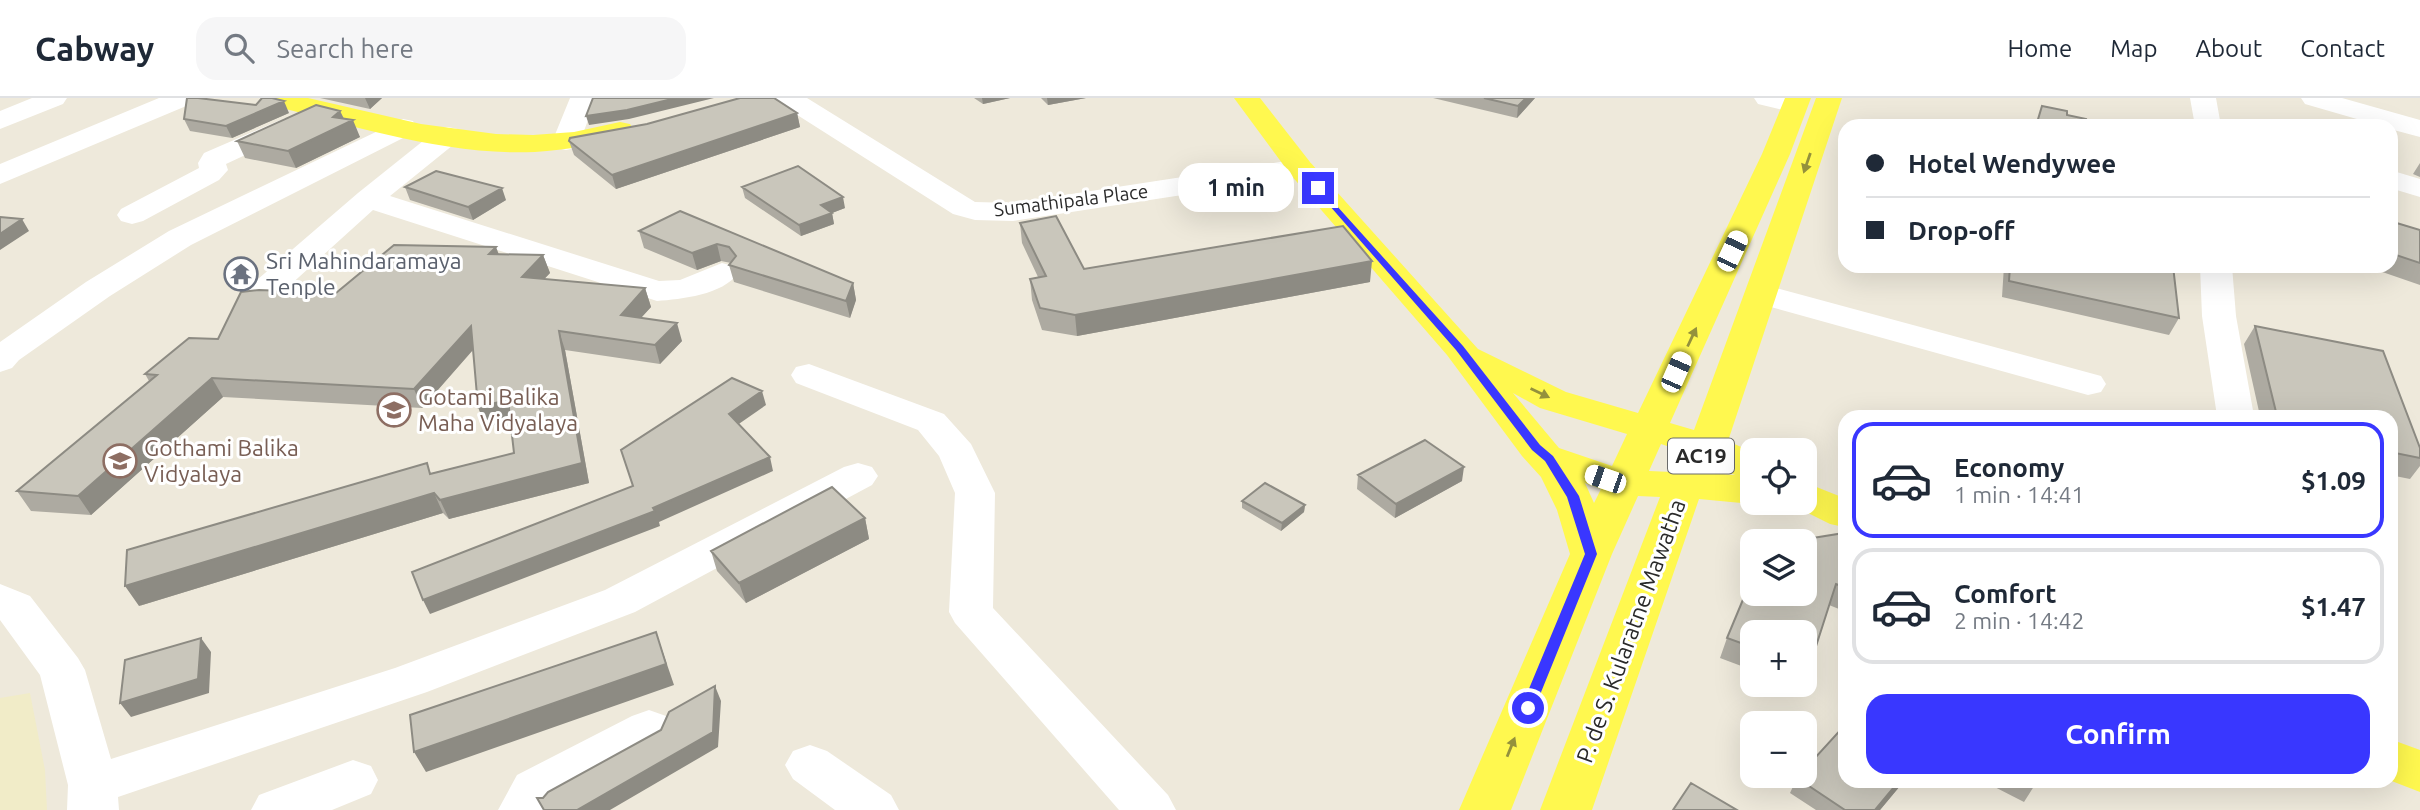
<!DOCTYPE html>
<html lang="en">
<head>
<meta charset="utf-8">
<style>
  body { margin:0; font-family:Ubuntu,sans-serif; background:#f6f6f7; color:#1f2937; height:100vh; display:flex; flex-direction:column; font-size:26px; white-space:nowrap }
  * { box-sizing:border-box; margin:0 }
  p { font-size:23px; color:#747a83 }
  .icon { flex:none; width:38px; height:38px; fill:none; stroke:currentColor; stroke-width:2; stroke-linecap:round; stroke-linejoin:round }
  .map { position:relative; flex:1; overflow:hidden }
  .side { position:absolute; left:1838px; top:312px; width:560px; height:378px; display:flex; flex-direction:column; background:#fff; border-radius:21px; box-shadow:0 7px 28px #0002 }
  .side>* { flex:none }
  .guide { position:absolute; left:1838px; top:21px; width:560px; height:154px; border-radius:21px; box-shadow:0 7px 28px #0002; display:grid; align-content:center; height:154px; padding:0 28px; background:#fff }
  .controls { position:absolute; left:1740px; top:340px; display:grid; gap:14px }
  .controls a { display:grid; place-items:center; width:77px; height:77px; border-radius:14px; background:#fff; box-shadow:0 7px 28px #0002; font-size:35px }
  .end { position:absolute; width:32px; height:32px; margin:-16px; border:9px solid #3937ff; background:#fff; box-shadow:0 0 0 4px #fff }
  .from { border-radius:50% }
  .bubble { position:absolute; height:49px; border-radius:21px; background:#fff; box-shadow:0 7px 28px #0002; font-size:23px; font-weight:700; line-height:49px; text-align:center }
  .car { position:absolute; width:21px; height:42px; margin:-21px -10px; border-radius:9px; box-shadow:0 0 5px 2px #0007; background:linear-gradient(#fff 24%,#345 0 40%,#fff 0 76%,#345 0 86%,#fff 0) }
  .guide b { display:flex; align-items:center; gap:24px; height:66px; font-size:26px }
  .guide b+b { border-top:2px solid #e0e1e3 }
  .guide i { width:18px; height:18px; background:#1f2937 }
  ul { padding:12px 0 0; list-style:none }
  li { display:flex; align-items:center; gap:21px; height:116px; margin:0 14px 10px; padding:0 14px; border:4px solid #e0e1e3; border-radius:21px }
  li div { flex:1 }
  li b { display:block; font-size:26px }
  li em { font-style:normal; font-weight:700 }
  li.current { border-color:#3937ff }
  li>.icon { width:63px; height:63px; stroke-width:1.5 }
  .action { display:flex; gap:14px; margin-top:auto; padding:14px 28px }
  .action a { flex:1; height:80px; border-radius:21px; background:#3937ff; color:#fff; font-size:28px; font-weight:700; line-height:80px; text-align:center }
  header { display:flex; align-items:center; gap:42px; box-sizing:border-box; height:98px; padding:0 35px; background:#fff; border-bottom:2px solid #e0e1e3 }
  header strong { font-size:33px }
  nav { display:flex; gap:38px; margin-inline-start:auto; font-size:24px }
  .search { width:490px; height:63px; background:#f6f6f7; display:flex; align-items:center; gap:18px; box-sizing:border-box; padding:0 24px; border-radius:21px; color:#747a83; font-size:26px }
  .map>svg:first-child { display:block }
  .education { fill:#f1ecc8 }
  .lines { fill:none; stroke-linecap:round; stroke-linejoin:round }
  .minor { fill:#fff; fill-rule:evenodd }
  .major { fill:#fff84f; fill-rule:evenodd }
  .wall { fill:#adaaa1 }
  .shaded-wall { fill:#8d8b83 }
  .building { fill:#c9c6bb; stroke:#8d8b83; stroke-width:2 }
  .oneway { fill:#94913c }
  .route { fill:#3937ff }
  .labels { text-anchor:middle; stroke-width:6; stroke-linejoin:round; paint-order:stroke }
  .far-street-label { font-size:19px; fill:#2a2a2a; stroke:#fff }
  .shield { fill:#fff; stroke:#6a6a6a; stroke-width:2 }
  .shield-label { font-size:21px; font-weight:bold; fill:#2a2a2a }
  .worship-label { font-size:23px; fill:#5b616d; stroke:#fff; text-anchor:start }
  .education-label { font-size:23px; fill:#785e54; stroke:#fff; text-anchor:start }
  .street-label { font-size:23px; fill:#2a2a2a; stroke:#fff }
</style>
</head>
<body>
<header>
<strong>Cabway</strong>
<div class="search"><svg class="icon" aria-label="search" viewBox="0 0 24 24"><circle cx="10" cy="10" r="6"/><path d="M15 15l6 6"/></svg>Search here</div>
<nav><a>Home</a><a>Map</a><a>About</a><a>Contact</a></nav>
</header>
<div class="map">
<svg width="2420" height="712" viewBox="0 0 2420 712">
  <rect width="100%" height="100%" fill="#eee9db"/>
  <!-- education -->
  <path class="education" d="M30 595 45 672 47 712H0V600Z"/>
  <g class="lines">
    <!-- minor -->
    <path class="minor" d="M32 0H67L63 6 0 31V13Z
      M159 0H195L191 6 0 86V66Z
      M570 0H596L580 44 576 50 566 52 556 50 552 44Z
      M776 0H807L975 104 1013 105 1300 61 1310 64 1314 70 1310 76 1300 79 1013 123 975 122 953 116 780 6Z
      M1754 0H1798L1804 1 1808 7 1804 13 1795 15 1758 6Z
      M2190 0H2216L2221 28H2195Z
      M2301 0H2342L2420 22V39L2390 31V28H2381L2305 6Z
      M285 20 295 22 298 28 295 34 226 66 228 72 219 82 143 123 132 126 121 123 117 117 121 111 199 70 198 65 204 55Z
      M403 21 413 23 416 29 413 35 191 147 110 198 19 262 12 270 0 274V244L86 184 169 133Z
      M448 29 458 31 462 37 458 43 390 98 659 183 680 182 722 165 733 168 738 175C723 197 681 201 657 203L373 112 267 208 255 211 243 208 238 201 243 194 358 95 438 31Z
      M2390 72 2420 81V99L2390 90Z
      M2200 168H2232L2236 218 2254 318H2217L2202 218Z
      M1761 186 2101 278 2106 286 2101 294 2088 297 1749 203 1745 196 1749 189Z
      M809 266 944 316 971 346 995 395 993 510 1168 697 1176 712H1119L955 525 949 514 955 395 939 358 918 332 796 285 791 277 796 269Z
      M858 365 872 369 878 378 872 387 635 514 427 594 118 699 119 712H67L68 687 40 577 0 522V486L30 498 78 560 85 572 111 661 395 570 605 492 844 369Z
      M649 612 666 618 673 631 666 644 553 707 550 712H498L517 677 632 618Z
      M810 647 827 653 891 697 899 712H835L793 681 785 667 793 653Z
      M353 662 371 668 378 682 371 696 332 712H251L259 697Z"/>
    <!-- major -->
    <path class="major" d="M262 0H308L421 26 496 36 533 37 574 34 620 24 630 26 634 32 630 38C598 46 567 52 535 54 445 58 352 27 266 6Z
      M1234 0H1260L1310 64 1478 251 1566 294 1638 315 1762 56 1785 0H1811L1790 56 1670 325 1694 332 1816 0H1842L1728 343 1752 354V404H1758L1752 406 1699 401 1592 712H1540L1660 399 1638 398 1612 456 1511 712H1459L1570 456 1557 412 1541 379 1522 358 1447 257 1290 76ZM1513 295 1540 310 1627 336 1612 368 1559 350ZM1661 346 1685 354 1672 374 1649 373ZM1715 367 1735 377 1711 375ZM1585 385 1601 391 1594 405Z
      M1804 384 1844 400V429L1830 426 1790 406 1789 404H1804Z
      M2390 641 2420 652V694L2389 682Z"/>
  </g>
  <!-- wall -->
  <path class="wall" d="M320 0H382L370 11Z
    M974 0H1010L983 6Z
    M1041 0H1086L1048 7Z
    M1433 0H1535L1517 20Z
    M340 13 344 21 360 39 296 70 245 60 237 43Z
    M289 15 232 40 190 33 184 21Z
    M797 15 800 29 616 91 574 57 569 43 647 26Z
    M2420 65V79L2413 76Z
    M405 89 506 102 473 122 410 102Z
    M742 89 845 110 832 115 834 126 801 138 745 100Z
    M680 113 853 185 856 202 850 220 734 184 729 167 731 165 721 163 697 172 644 150 639 133Z
    M2390 123 2420 132V187L2365 168H2390Z
    M1020 125 1084 171 1370 184 1077 238 1042 232 1032 202 1030 181 1038 179 1022 145Z
    M499 156 543 157 550 175 544 181 645 190 651 209 641 220 682 243 660 266 565 252 589 385 449 421 443 415 139 508 432 375 514 355 510 323 486 329 478 309 473 252 422 310 223 299 91 417 31 413 17 393 149 283 145 276 218 241 336 195Z
    M2004 168H2173L2179 220 2169 237 2002 199Z
    M2255 228 2383 253 2420 350V368L2410 381 2390 377V318H2260L2244 246Z
    M1358 377 1462 383 1395 420 1357 391Z
    M1242 403 1305 407 1304 414 1281 433 1242 410Z
    M865 420 869 441 746 505 717 473 711 453Z
    M1844 435V513L1829 507 1804 582V534H1752V572L1720 560 1727 540Z
    M1789 586H1802L1801 591Z
    M1797 680 1844 682H1905L1880 712H1816L1790 695Z
    M1981 682H2038L2024 704Z"/>
  <!-- shaded-wall -->
  <path class="shaded-wall" d="M365 0H382L370 11Z
    M676 0H714L629 21 589 27 586 18Z
    M982 0H1010L983 6Z
    M1047 0H1086L1048 7Z
    M1526 0H1535L1517 20 1518 8Z
    M284 3 289 15 232 40 226 28Z
    M340 13 346 25 353 22 360 39 296 70 288 53Z
    M797 15 800 29 616 91 612 77Z
    M502 90 506 102 473 122 468 109Z
    M843 99 845 110 832 115 834 126 801 138 799 127 821 107Z
    M22 121 29 133 0 152V136Z
    M717 146 721 163 697 172 692 155Z
    M496 149 503 167 489 156Z
    M543 157 550 175 529 197 522 179Z
    M1372 163 1370 184 1077 238 1075 217Z
    M853 185 856 202 850 220 846 203Z
    M645 190 651 209 627 235 621 217Z
    M677 225 682 243 660 266 655 247Z
    M471 228 478 246 422 310 414 291Z
    M559 233 565 252 589 385 449 421 440 402 582 365Z
    M212 280 223 299 91 417 78 398Z
    M762 293 766 307 733 330 729 316Z
    M508 302 516 322 486 329 478 309Z
    M770 359 773 373 659 424 660 428 430 516 423 502 653 410Z
    M1464 369 1462 383 1395 420 1396 406Z
    M434 395 443 415 139 508 125 488Z
    M1305 407 1304 414 1281 433 1282 425Z
    M865 420 869 441 746 505 739 485Z
    M656 534 674 587 426 674 414 654Z
    M201 540 211 554 209 595 131 619 120 605Z
    M715 588 721 603 718 649 610 712H577Z
    M1900 682H1905L1880 712H1875Z"/>
  <!-- building -->
  <path class="building" d="M187 0H198L256 7 262 0H272L284 3 226 28 184 21Z
    M593 0H676L627 12 586 18Z
    M740 0H774L797 15 612 77 569 43 570 40 647 26Z
    M1484 0H1526L1518 8Z
    M316 7 340 13 333 19 353 22 288 53 237 43Z
    M2042 8 2067 13V17L2086 21 2085 26 2094 28H2036Z
    M798 68 843 99 821 107 832 115 799 127 742 89Z
    M436 73 502 90 468 109 405 89Z
    M680 113 853 185 846 203 729 167 736 158 729 149 717 146 692 155 639 133Z
    M1056 118 1084 171 1343 128 1372 163 1075 217 1040 210 1030 181 1046 178 1020 125Z
    M0 119 22 121 0 136Z
    M2390 123 2420 132V165L2390 155Z
    M394 147 496 149 489 156 543 157 522 179 645 190 621 217 677 225 655 247 559 233 582 365 440 402 434 395 125 488 127 452 427 365 430 376 514 355 508 302 478 309 471 228 414 291 212 280 78 398 17 393 157 277 145 276 189 240 218 241 241 194 259 192 336 195Z
    M2010 168H2173L2179 220 2009 183Z
    M2255 228 2383 253 2420 350V360L2390 354V318H2277Z
    M732 280 762 293 729 316 770 359 653 410 655 413 423 502 412 474 633 388 621 352Z
    M1425 342 1464 369 1396 406 1358 377Z
    M1265 385 1305 407 1282 425 1242 403Z
    M832 389 865 420 739 485 711 453Z
    M1844 435V489L1836 486 1809 570 1804 568V534H1752V549L1727 540 1752 480V495H1804V443H1794Z
    M656 534 666 566 414 654 410 617Z
    M201 540 198 581 120 605 125 562Z
    M715 588 713 634 577 712H544L537 700H543L548 694 661 632 669 614Z
    M1844 628V682H1900L1875 712H1845L1797 680 1799 677H1804V672Z
    M1691 685 1737 712H1673Z"/>
  <!-- one-way arrows -->
  <defs><path id="oneway-solid" d="M-6-.8H1V-3.2L6.5 0L1 3.2V.8H-6Z" transform="scale(1.75)"/></defs>
  <g class="oneway">
    <use href="#oneway-solid" transform="translate(1807 65) rotate(109)"/>
    <use href="#oneway-solid" transform="translate(1692 239) rotate(-65)"/>
    <use href="#oneway-solid" transform="translate(1540 295) rotate(26)"/>
    <use href="#oneway-solid" transform="translate(1511 649) rotate(-68)"/>
  </g>
  <!-- route -->
  <path class="route" d="M1318 87 1463 248 1540 347 1553 358 1579 398 1597 456 1533 614H1523L1521 610 1585 456 1567 399 1545 363 1532 352 1456 252 1315 91Z"/>
  <!-- icons -->
  <defs>
    <symbol id="temple-ring" viewBox="-11 -11 22 22"><circle r="9.5" fill="#fff" stroke="#6b7280" stroke-width="1.5"/><path d="M0-6L5-2H3V0L6.5 2.5H4V6H1.5V3h-3V6H-4V2.5H-6.5L-3 0V-2H-5Z" fill="#6b7280"/></symbol>
    <symbol id="school-ring" viewBox="-11 -11 22 22"><circle r="9.5" fill="#fff" stroke="#8d6e63" stroke-width="1.5"/><path d="M0-5L7-2L0 1L-7-2ZM-4 1L0 2.5L4 1V4Q0 6-4 4Z" fill="#8d6e63"/></symbol>
  </defs>
  <g fill-rule="evenodd">
    <use href="#temple-ring" x="222" y="157" width="38" height="38"/>
    <use href="#school-ring" x="375" y="293" width="38" height="38"/>
    <use href="#school-ring" x="101" y="344" width="38" height="38"/>
  </g>
  <g class="labels">
    <!-- far-street labels -->
    <g class="far-street-label">
      <text transform="translate(1071 102) rotate(-7)" y="7">Sumathipala Place</text>
    </g>
    <!-- shield labels -->
    <rect class="shield" x="1668" y="340.5" width="66" height="35" rx="5"/>
    <g class="shield-label">
      <text x="1701" y="365">AC19</text>
    </g>
    <!-- worship labels -->
    <g class="worship-label">
      <text x="266" y="171">Sri Mahindaramaya<tspan x="266" dy="26">Tenple</tspan></text>
    </g>
    <!-- education labels -->
    <g class="education-label">
      <text x="418" y="307">Gotami Balika<tspan x="418" dy="26">Maha Vidyalaya</tspan></text>
      <text x="144" y="358">Gothami Balika<tspan x="144" dy="26">Vidyalaya</tspan></text>
    </g>
    <!-- street labels -->
    <g class="street-label">
      <text transform="translate(1631 533) rotate(-70)" y="8">P. de S. Kularatne Mawatha</text>
    </g>
  </g>
</svg>
<div class="controls">
<a><svg class="icon" aria-label="locate" viewBox="0 0 24 24"><circle cx="12" cy="12" r="6"/><path d="M12 2v4M12 18v4M2 12h4M18 12h4"/></svg></a>
<a><svg class="icon" aria-label="layers" viewBox="0 0 24 24"><path d="M12 4l9 5-9 5-9-5zM3 14l9 5 9-5"/></svg></a>
<a>+</a>
<a>−</a>
</div>
<i class="end from" style="left:1528px;top:610px"></i>
<i class="end" style="left:1318px;top:90px"></i>
<div class="bubble" style="left:1178px;top:65px;width:116px">1 min</div>
<i class="car" style="left:1732px;top:153px;rotate:25deg"></i>
<i class="car" style="left:1676px;top:274px;rotate:24deg"></i>
<i class="car" style="left:1605px;top:381px;rotate:289deg"></i>
<div class="guide">
<b><i class="from"></i>Hotel Wendywee</b>
<b><i></i>Drop-off</b>
</div>
<section class="side">
<ul>
<li class="current"><svg class="icon" aria-label="car" viewBox="0 0 24 24"><path d="M5 17H2v-5l4-1 3-4h7l3 4 3 1v5h-3M9 17h6M6 11h13"/><circle cx="7" cy="17" r="2"/><circle cx="17" cy="17" r="2"/></svg><div><b>Economy</b><p>1 min · 14:41</p></div><em>$1.09</em></li>
<li><svg class="icon" aria-label="car" viewBox="0 0 24 24"><path d="M5 17H2v-5l4-1 3-4h7l3 4 3 1v5h-3M9 17h6M6 11h13"/><circle cx="7" cy="17" r="2"/><circle cx="17" cy="17" r="2"/></svg><div><b>Comfort</b><p>2 min · 14:42</p></div><em>$1.47</em></li>
</ul>
<div class="action"><a>Confirm</a></div>
</section>
</div>
</body>
</html>
